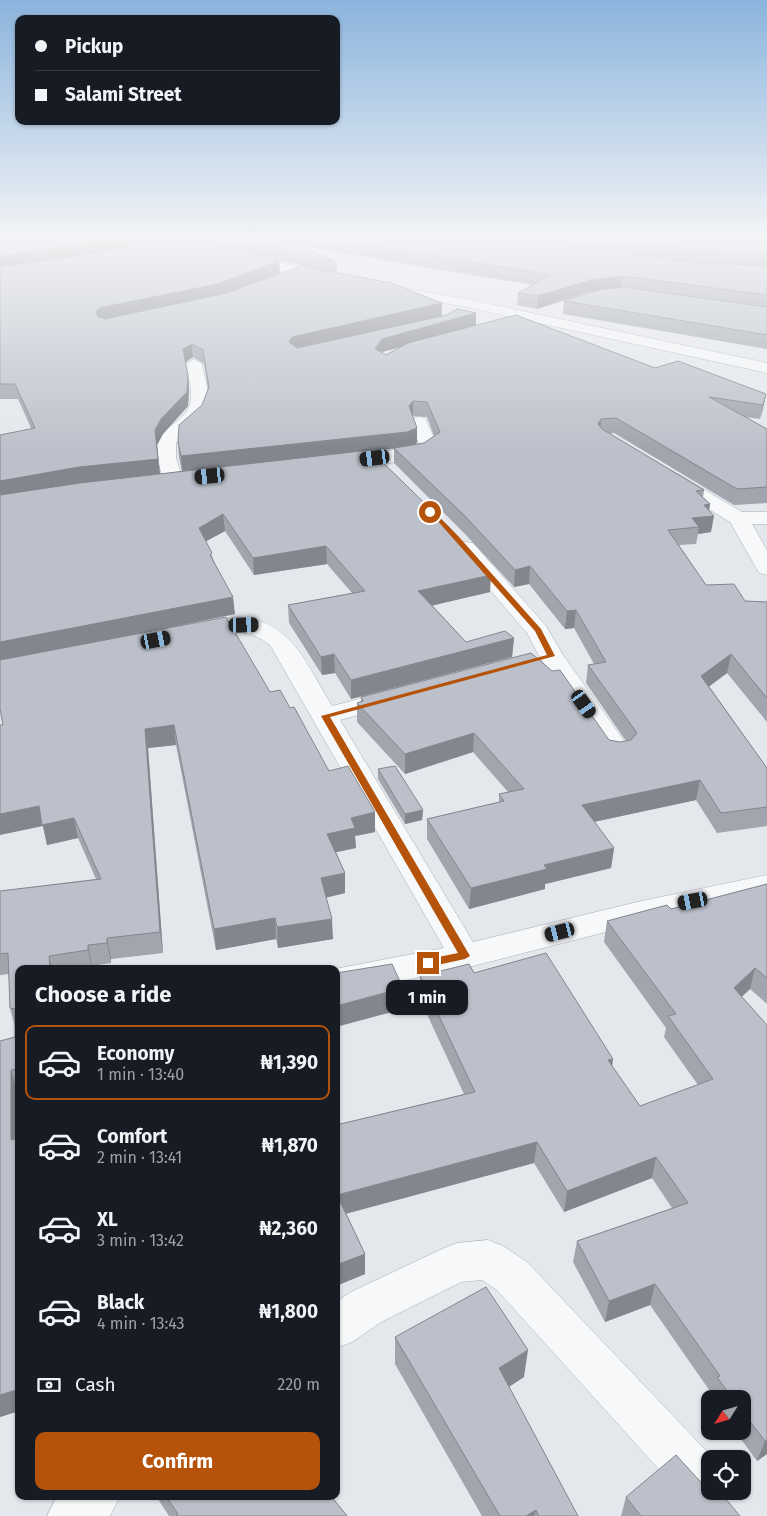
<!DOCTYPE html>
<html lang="en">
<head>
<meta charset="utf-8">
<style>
  body { margin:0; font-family:"Fira Sans",sans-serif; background:#20242c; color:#f1f3f6; height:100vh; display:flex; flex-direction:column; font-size:19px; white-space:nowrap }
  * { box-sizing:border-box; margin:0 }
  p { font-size:16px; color:#9ea1a6 }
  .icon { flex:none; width:28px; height:28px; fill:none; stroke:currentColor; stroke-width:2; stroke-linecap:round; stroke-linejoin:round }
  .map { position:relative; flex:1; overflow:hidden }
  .details { position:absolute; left:15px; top:965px; width:325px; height:535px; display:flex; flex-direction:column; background:#171b24; border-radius:10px; box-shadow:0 1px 4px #0004 }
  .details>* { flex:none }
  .banner { position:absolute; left:15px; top:15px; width:325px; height:110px; border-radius:10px; box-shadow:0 1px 4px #0004; display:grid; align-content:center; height:110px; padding:0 20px; background:#171b24 }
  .needle { width:32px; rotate:233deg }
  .controls { position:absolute; left:701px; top:1390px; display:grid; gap:10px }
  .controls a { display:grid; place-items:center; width:50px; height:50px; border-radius:10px; background:#171b24; box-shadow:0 1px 4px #0004; font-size:25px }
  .end { position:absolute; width:22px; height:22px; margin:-11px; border:6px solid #b45309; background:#fff; box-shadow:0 0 0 2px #fff }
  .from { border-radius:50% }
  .bubble { position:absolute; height:35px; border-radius:10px; background:#171b24; box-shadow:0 1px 4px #0004; font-size:16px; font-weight:700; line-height:35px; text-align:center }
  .car { position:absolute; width:15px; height:30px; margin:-15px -8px; border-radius:6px; box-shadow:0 0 4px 1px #0007; background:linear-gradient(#222 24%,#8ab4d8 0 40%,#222 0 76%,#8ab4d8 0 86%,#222 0) }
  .banner b { display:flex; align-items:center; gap:18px; height:48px; font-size:19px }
  .banner b+b { border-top:1px solid #363941 }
  .banner i { width:12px; height:12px; background:#f1f3f6 }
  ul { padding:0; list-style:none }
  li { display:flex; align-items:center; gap:15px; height:75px; margin:0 10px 8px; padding:0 10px; border:2px solid transparent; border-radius:10px }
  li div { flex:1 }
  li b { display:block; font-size:19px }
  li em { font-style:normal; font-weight:700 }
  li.on { border-color:#b45309 }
  li>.icon { width:45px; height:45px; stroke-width:1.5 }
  h2 { padding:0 20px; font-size:22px; line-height:60px }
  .pay { display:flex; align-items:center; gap:12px; height:55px; padding:0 20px; font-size:19px }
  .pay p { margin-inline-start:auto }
  .action { display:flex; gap:10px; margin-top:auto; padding:10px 20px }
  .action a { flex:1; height:58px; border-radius:10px; background:#b45309; color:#fff; font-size:20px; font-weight:700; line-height:58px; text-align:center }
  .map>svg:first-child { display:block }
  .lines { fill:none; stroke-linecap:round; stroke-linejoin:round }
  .street-casing { stroke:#a9aeb7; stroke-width:1 }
  .street { fill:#f7f8fa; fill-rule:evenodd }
  .wall { fill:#a1a5ae; fill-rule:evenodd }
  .shaded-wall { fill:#83868d }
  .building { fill:#bbc0ca; stroke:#83868d }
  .route { fill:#b45309 }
</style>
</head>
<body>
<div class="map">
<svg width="767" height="1516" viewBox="0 0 767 1516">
  <rect width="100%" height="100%" fill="#e4e7ec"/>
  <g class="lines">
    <defs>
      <path id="street" d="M142 236H167L197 243 199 246 193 250Z
        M242 254 332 275 334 278 327 282 237 261 236 258Z
        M386 285 466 299 767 363V373L466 307 381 292 379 289 381 286Z
        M194 359 202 364 208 392 207 407 195 425 176 443V457L183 481 180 485H166L163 481C161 470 156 457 157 446 160 425 189 422 191 399 192 388 188 375 186 364Z
        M419 417 425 418 438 446C425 465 363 464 341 467L334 465 332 461 334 457 341 455 407 449 419 444 410 422 413 418Z
        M671 472 678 474 742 512H767V524H752L767 550V575L759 573 730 522 664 482 661 478 664 474Z
        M465 542 473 543 546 626 563 655 632 752 628 758 618 760 608 758 539 656 527 633 454 548 457 543Z
        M239 617C293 621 307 666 332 706L394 690 403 693 407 698 403 703 340 720 473 942 637 902 767 875V897L637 924 465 968 336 994 335 969 444 948 270 645C234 617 220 645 187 637L183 632 187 627Z
        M488 1240 503 1246 527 1262 714 1459H710V1491H734L727 1507 710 1515 693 1507 497 1290 482 1280 461 1282 381 1322 352 1342 336 1348V1302L351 1292 442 1249 457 1243Z
        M57 1496H120L110 1516H47Z"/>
    </defs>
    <!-- street casing -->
    <use href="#street" class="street-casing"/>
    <!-- street -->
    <use href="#street" class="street"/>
  </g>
  <!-- wall -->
  <path class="wall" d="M0 236 149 241 279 261 280 273 309 267 179 237 178 236H767V349L563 314 564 301 594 292H589L537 309 517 305 518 293 533 285 300 246V247L337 262V273L442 316 476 326 766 394 760 419 745 417 767 429V503L734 505 614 433 609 434 704 490 703 497 710 504 709 510 711 532 698 534 696 544 679 545 706 585 745 601 767 602V722L727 673 709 686 767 768V826L717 833 696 800 594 822 614 848 611 868 545 884V889L469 909 427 839V819L499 802V794L508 792 473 752 405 774 357 722V703L361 701V697L609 740 620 742 626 741 586 683 588 665 594 664 574 628 565 629 529 584 514 587 465 534 394 463V449L371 451 490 592 432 605 466 642 514 638 512 657 351 699 335 673 322 675 289 623 288 605 352 593 327 564 254 575 225 531 206 541 235 614 152 631 270 692 290 708 329 771 375 812V832L355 836 356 848 336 852 345 873V893L326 897 333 939 278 948 276 939 216 950 176 745 148 748 163 953 111 959V963L92 966V969H19V1091H17V1139L19 1138V1411L0 1417V1041L15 1037V1027L10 1008 9 974 0 975V891L96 879 78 838 47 845 43 826 3 725 31 428 18 399H0ZM400 347 386 355 382 352ZM193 357 204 364 208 389 202 405 178 442 179 457 182 471 160 474 157 445 163 434 188 406 189 391 188 376 185 363ZM413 416 427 417 434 436 424 443 412 445 417 443V428Z
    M378 769 423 810 422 820 405 824 378 779Z
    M767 884V1004L750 989 742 996 767 1454 757 1461 735 1431H742V1399H712L711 1397 712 1394 650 1305 605 1322 573 1262 577 1241 672 1208 652 1178 564 1212 534 1163 346 1213 365 1254V1274L336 1286V1125L464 1094 419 997 420 976 474 973 613 1059 612 1066 640 1106 698 1085 664 1037 666 1028 604 942 607 921 671 909Z
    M395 1337 524 1377 509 1387 578 1516H482L395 1364Z
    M709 1491 740 1516H621L626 1497Z
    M156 1496H331L347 1516H169Z"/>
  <!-- shaded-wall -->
  <path class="shaded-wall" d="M124 236H148L149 241 122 249 0 270V257Z
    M299 236 300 246 298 253 296 246Z
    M279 261 280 273 218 296 97 325 96 312 99 308Z
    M623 276 621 288 589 292 537 309 538 296 591 280Z
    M442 303V316L293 350 289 342 292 337Z
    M476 313V327L382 352 375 349 382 339Z
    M192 344 193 357 184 363 183 349Z
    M188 376 189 391 188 406 163 434 157 445 160 474 0 498V481L155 430Z
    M766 394 763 409 760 419 763 405Z
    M413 401V416L408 421 409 406Z
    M601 419 600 434 598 424Z
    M417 428V443L407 447 182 472 181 456Z
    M710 504 708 516H714L711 532 698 534 699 527 692 518 704 505Z
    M223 514 225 531 201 544 199 528Z
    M326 546 327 564 254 575 253 558Z
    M530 566 529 584 514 587 515 570Z
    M491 575 490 592 418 609V591Z
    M233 597 235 614 0 662V642Z
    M576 610 574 628 565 629 567 611Z
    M514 638 512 657 351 699V680Z
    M334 654 335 673 322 675 321 657Z
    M731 654 727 673 698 695 701 676Z
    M174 725 176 745 148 748 163 953 160 932 145 729Z
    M474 733 473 752 405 774V754Z
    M700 780 696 800 579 825 582 805Z
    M39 806 74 818 78 838 47 845 43 826 0 835V814Z
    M423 810 422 820 405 824V814Z
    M375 812V832L355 836 356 848 328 854 327 834 351 818Z
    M614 848 611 868 545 884V889L469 909 471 888 544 865Z
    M345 873V893L321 899V878Z
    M275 918 276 939 216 950 214 929Z
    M332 919 333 939 278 948 277 927Z
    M107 938 111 959V963L107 943Z
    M88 945 92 966V969L88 950Z
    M49 956 52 969H50Z
    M755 968 750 989 729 1009 734 988Z
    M403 988V1009L336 1027V1006Z
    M613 1059 610 1080 608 1060Z
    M11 1070 17 1091 18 1161 11 1140Z
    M537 1142 534 1163 338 1216 337 1195Z
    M656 1157 652 1178 564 1212 567 1191Z
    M365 1254V1274L336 1286V1265Z
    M655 1284 650 1305 605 1322 609 1301Z
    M528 1350 524 1377 496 1395 499 1368Z
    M16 1390 19 1397V1411L0 1417V1395Z
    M767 1440V1454L757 1461 765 1441Z
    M536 1510 534 1516H526Z"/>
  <!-- building -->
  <path class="building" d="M0 236H124L0 257Z
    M161 236H175L279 261 218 284 99 308 96 312 98 317 105 319 227 293 301 266 391 283 442 303 292 337 289 342 297 348 447 315 457 309 476 313 382 339 375 349 386 355 408 343 516 315 655 368 678 361 766 394 763 405 709 397 767 429V487L737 489 616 418 601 419 598 424 602 429 704 490 696 491 710 504 704 505 714 516 692 518 699 527 668 530 706 585 734 584 745 601 767 602V698L731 654 701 676 767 768V807L721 813 700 780 582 805 614 848 544 865 547 869 471 888 427 819 504 801 499 794 524 789 474 733 405 754 357 703 363 701 361 697 531 653 552 671 560 670 609 740 620 742 631 740 637 733 588 665 606 662 576 610 567 611 530 566 515 570 466 517 394 448 424 443 440 432 427 402 413 401 409 406 417 428 407 432 181 456 178 442 179 425 202 405 209 387 203 350 192 344 183 349 188 376 187 392 161 419 155 430 158 459 79 467 0 481V435L35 428 15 384H0V267L123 249Z
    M224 236H299L296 246 337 262Z
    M310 236H492L691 262 767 266V295L623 276 591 280 538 296 518 293 551 275Z
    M581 236H767V255L692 250Z
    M622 287 767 307V335L564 301 599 290Z
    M370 450 449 527 491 575 418 591 466 642 505 631 514 638 351 680 334 654 321 657 288 605 365 591 326 546 253 558 223 514 199 528 212 553 210 555 233 597 0 642V495L80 483Z
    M226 617 270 692 280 690 290 708 294 707 329 771 348 766 375 812 351 818 355 828 327 834 345 873 321 878 332 919 277 927 275 918 214 929 174 725 145 729 160 932 107 938V943L88 945V950L49 956 50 969H19V1069L11 1070V1140L19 1138V1395L16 1390 0 1395V1041L15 1037V1009L10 1008 8 953 0 954V891L101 879 74 818 42 825 39 806 0 814V725H3L0 709V660Z
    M395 766 423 810 405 814 378 769Z
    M767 884V978L755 968 734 988 767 1025V1440L765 1441 742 1411V1399H733L717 1377 720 1376 655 1284 609 1301 577 1241 688 1203 656 1157 567 1191 537 1142 337 1195 365 1254 336 1265V1125L475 1092 420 976 469 964 474 973 546 953 613 1059 608 1060 640 1106 713 1079 668 1016 676 1014 607 921 667 905 671 909Z
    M392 964 403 988 336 1006V973Z
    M486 1287 528 1350 499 1368 578 1516H539L536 1510 526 1516H500L395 1337Z
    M676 1455 709 1491 720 1492 740 1516H641L626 1497Z
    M166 1496H331L347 1516H176L178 1514Z"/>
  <!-- sky -->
  <linearGradient id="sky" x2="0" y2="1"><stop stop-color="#8bb4dd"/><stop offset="0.53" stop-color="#f3f4f6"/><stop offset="1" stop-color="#f3f4f6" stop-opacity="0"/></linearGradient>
  <rect width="767" height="449" fill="url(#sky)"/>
  <!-- route -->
  <path class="route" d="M428 510H432L459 537 541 629 555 656 330 717 470 956 465 959 428 967 424 965V960L458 953 321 716 547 655 535 631Z"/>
</svg>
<div class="controls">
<a><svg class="needle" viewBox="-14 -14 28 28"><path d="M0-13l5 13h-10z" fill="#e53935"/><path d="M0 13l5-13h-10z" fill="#9ea1a6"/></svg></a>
<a><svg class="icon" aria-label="locate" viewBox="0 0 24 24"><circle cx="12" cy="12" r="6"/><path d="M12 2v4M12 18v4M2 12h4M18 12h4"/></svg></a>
</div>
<i class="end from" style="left:430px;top:512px"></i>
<i class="end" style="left:428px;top:963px"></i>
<div class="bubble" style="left:386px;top:980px;width:82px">1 min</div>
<i class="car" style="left:375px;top:458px;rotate:263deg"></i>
<i class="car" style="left:210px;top:476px;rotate:264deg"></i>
<i class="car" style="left:244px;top:625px;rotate:89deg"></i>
<i class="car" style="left:156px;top:640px;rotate:79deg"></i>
<i class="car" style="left:584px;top:704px;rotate:145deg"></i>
<i class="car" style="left:693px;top:901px;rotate:259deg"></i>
<i class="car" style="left:560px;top:932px;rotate:256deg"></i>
<div class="banner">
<b><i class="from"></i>Pickup</b>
<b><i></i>Salami Street</b>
</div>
<section class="details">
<h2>Choose a ride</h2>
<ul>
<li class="on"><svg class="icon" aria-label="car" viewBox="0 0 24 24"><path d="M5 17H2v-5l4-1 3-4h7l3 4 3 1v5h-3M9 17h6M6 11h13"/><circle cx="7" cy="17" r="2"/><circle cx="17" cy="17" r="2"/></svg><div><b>Economy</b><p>1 min · 13:40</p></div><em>₦1,390</em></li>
<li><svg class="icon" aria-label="car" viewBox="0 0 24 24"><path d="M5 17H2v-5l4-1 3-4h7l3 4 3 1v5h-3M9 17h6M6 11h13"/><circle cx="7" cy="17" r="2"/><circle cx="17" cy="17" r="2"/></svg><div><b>Comfort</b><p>2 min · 13:41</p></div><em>₦1,870</em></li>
<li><svg class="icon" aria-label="car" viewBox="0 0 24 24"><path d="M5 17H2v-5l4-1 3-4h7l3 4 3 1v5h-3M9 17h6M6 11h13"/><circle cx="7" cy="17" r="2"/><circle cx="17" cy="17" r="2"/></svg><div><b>XL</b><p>3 min · 13:42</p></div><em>₦2,360</em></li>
<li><svg class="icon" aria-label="car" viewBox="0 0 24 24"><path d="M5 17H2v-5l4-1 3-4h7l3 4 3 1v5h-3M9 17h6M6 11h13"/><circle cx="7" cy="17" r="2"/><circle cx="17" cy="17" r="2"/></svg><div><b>Black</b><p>4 min · 13:43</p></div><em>₦1,800</em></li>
</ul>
<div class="pay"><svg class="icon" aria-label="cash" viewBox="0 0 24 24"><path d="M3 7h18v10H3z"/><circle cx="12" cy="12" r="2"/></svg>Cash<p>220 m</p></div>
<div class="action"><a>Confirm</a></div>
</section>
</div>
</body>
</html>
